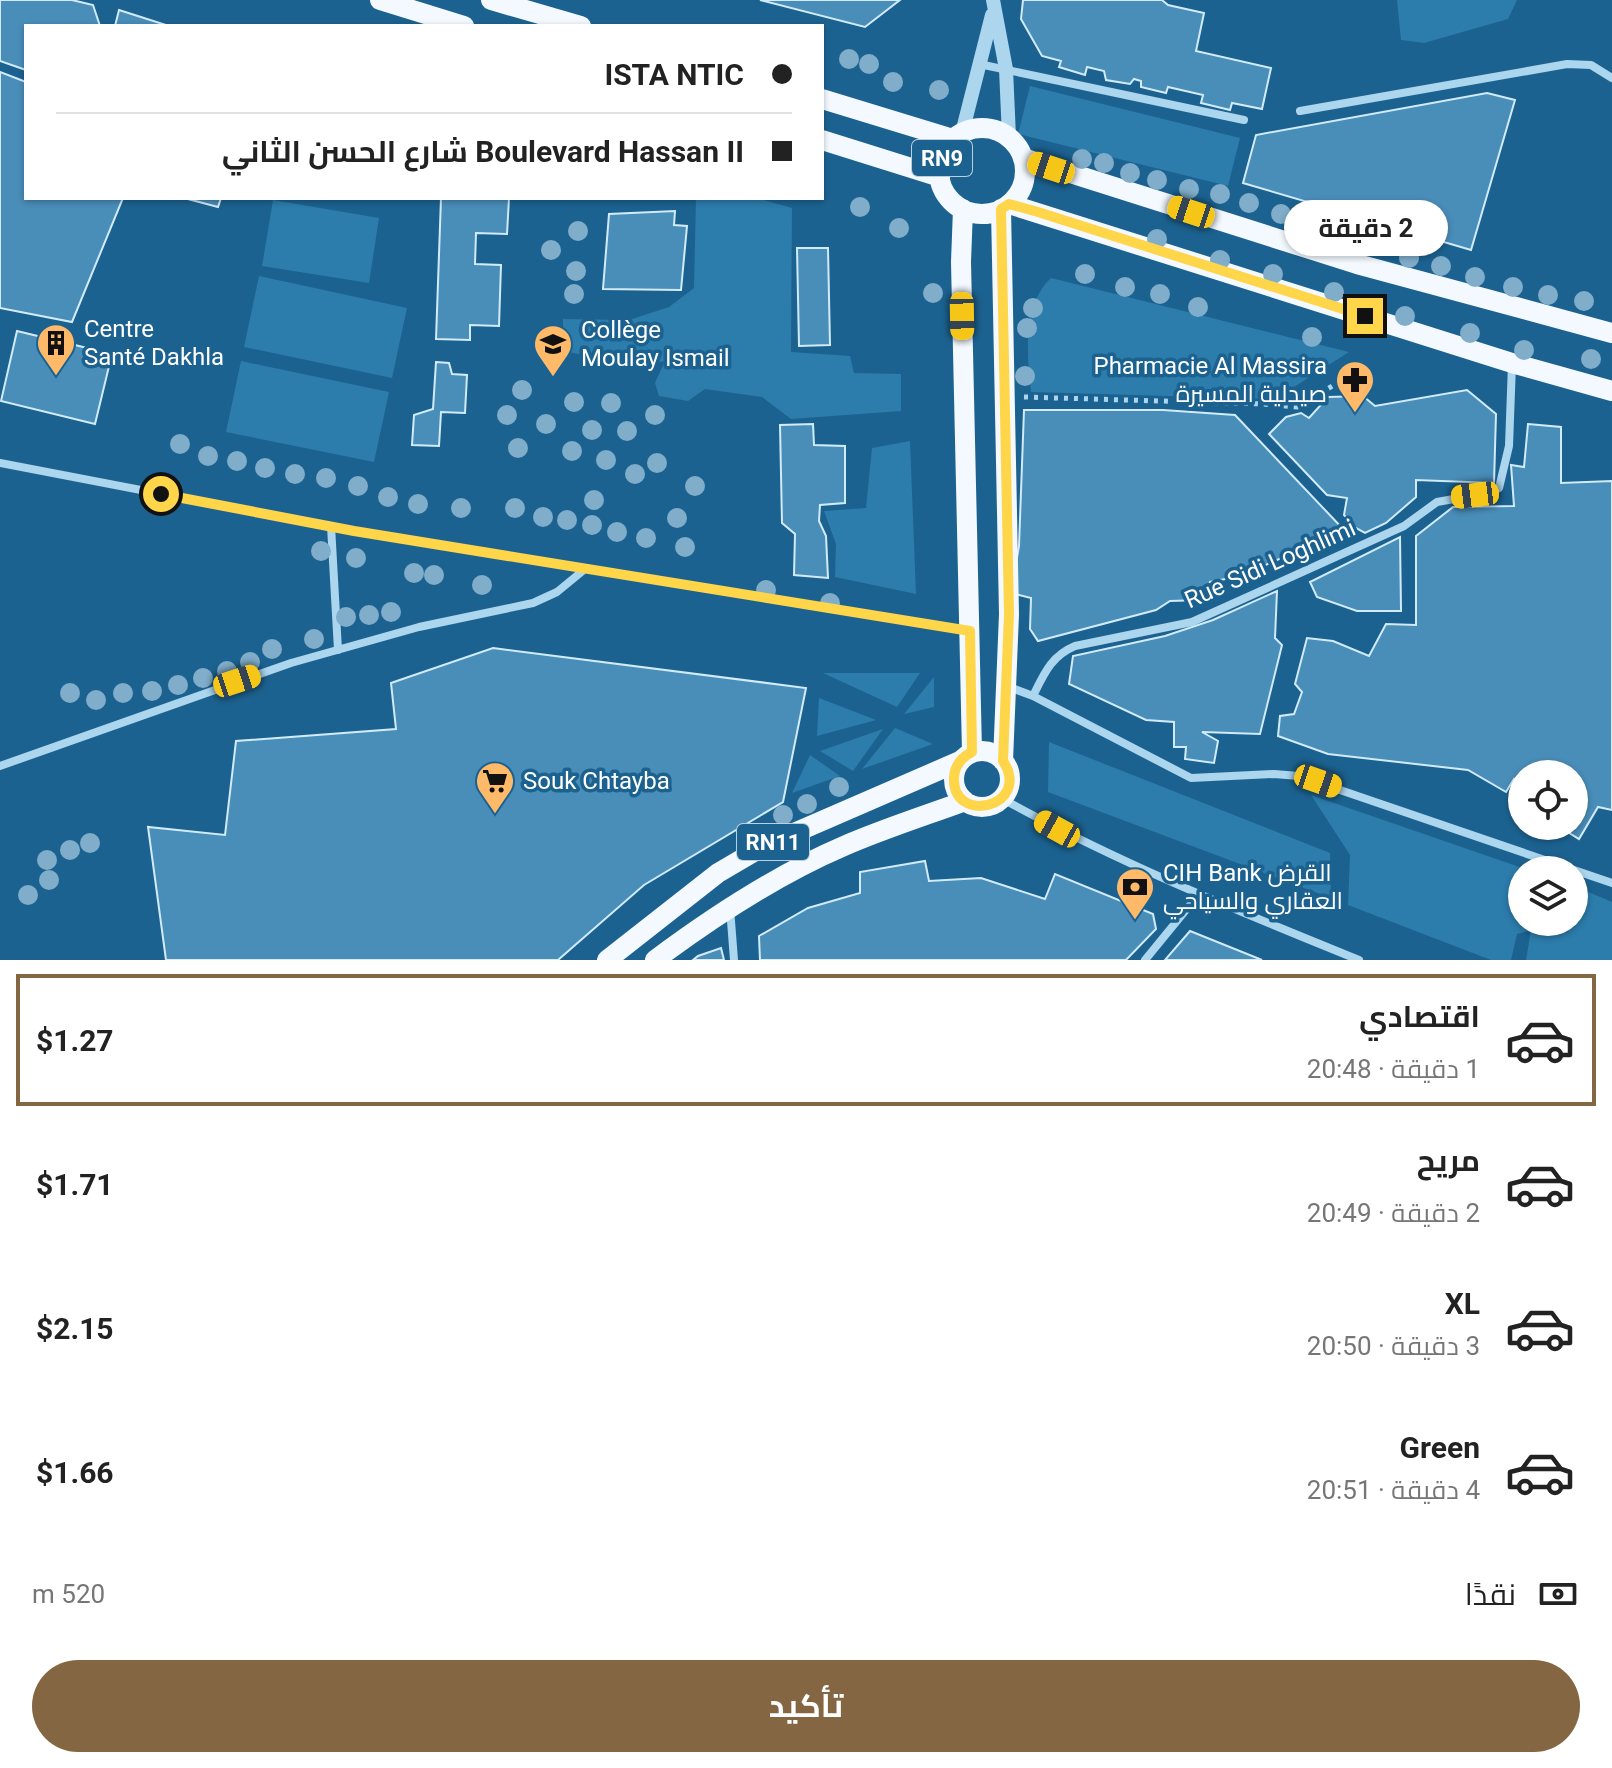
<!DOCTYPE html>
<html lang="ar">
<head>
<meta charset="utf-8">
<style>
  body { margin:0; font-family:Roboto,Cairo,sans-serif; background:#f2f2f2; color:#222; direction:rtl; height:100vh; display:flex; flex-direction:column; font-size:30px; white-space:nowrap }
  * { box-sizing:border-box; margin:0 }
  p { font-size:26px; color:#767676 }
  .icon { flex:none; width:44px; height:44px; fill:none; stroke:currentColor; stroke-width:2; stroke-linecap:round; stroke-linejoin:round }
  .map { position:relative; height:960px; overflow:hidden; direction:ltr }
  .details { display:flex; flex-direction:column; background:#fff; flex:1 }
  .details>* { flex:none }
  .guide { position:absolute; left:24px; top:24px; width:800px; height:176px; border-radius:0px; box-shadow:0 2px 6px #0004; direction:rtl; display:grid; align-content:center; height:176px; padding:0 32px; background:#fff }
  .fabs { position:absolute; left:1508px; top:760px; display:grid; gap:16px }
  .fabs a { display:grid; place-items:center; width:80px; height:80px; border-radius:50%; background:#fff; box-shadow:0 2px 6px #0004; font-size:40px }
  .end { position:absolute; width:36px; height:36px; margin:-18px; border:10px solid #ffd54a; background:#111; box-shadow:0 0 0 4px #111 }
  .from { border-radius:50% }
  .bubble { position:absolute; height:56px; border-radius:28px; background:#fff; box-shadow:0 2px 6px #0004; font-size:26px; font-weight:700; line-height:56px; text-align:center; direction:rtl }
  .car { position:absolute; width:24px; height:48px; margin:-24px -12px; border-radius:10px; box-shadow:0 0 6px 2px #0007; background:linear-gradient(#f5c518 24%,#345 0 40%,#f5c518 0 76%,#345 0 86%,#f5c518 0) }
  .guide b { display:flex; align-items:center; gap:28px; height:76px; font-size:30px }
  .guide b+b { border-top:2px solid #e0e0e0 }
  .guide i { width:20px; height:20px; background:#222 }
  ul { padding:14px 0 0; list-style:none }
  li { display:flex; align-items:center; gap:24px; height:132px; margin:0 16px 12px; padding:0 16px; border:4px solid transparent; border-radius:0px }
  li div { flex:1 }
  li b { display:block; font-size:30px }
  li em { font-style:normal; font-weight:700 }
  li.on { border-color:#856642 }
  li>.icon { width:72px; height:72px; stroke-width:1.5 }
  .pay { display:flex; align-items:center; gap:20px; height:88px; padding:0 32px; font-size:30px }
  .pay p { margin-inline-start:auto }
  .cta { display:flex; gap:16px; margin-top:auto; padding:16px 32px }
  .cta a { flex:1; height:92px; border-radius:48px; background:#856642; color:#fff; font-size:32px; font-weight:700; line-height:92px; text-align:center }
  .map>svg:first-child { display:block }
  .green { fill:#2c7cac }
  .building { fill:#498db9; stroke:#d1ebfa; stroke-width:2 }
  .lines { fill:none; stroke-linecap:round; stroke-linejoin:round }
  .path { stroke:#acd5ee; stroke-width:5; stroke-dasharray:4 6; stroke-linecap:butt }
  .minor { stroke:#acd5ee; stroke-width:8 }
  .tertiary { stroke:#acd5ee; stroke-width:14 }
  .primary { stroke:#f3f9ff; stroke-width:20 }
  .tree { fill:#80adca }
  .route { stroke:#ffd54a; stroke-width:10 }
  .labels { text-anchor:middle; stroke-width:7; stroke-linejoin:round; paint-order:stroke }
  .shield { fill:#1c6290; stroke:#bbd0de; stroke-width:2 }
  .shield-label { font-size:22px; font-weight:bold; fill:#fff }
  .poi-label { font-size:24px; fill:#fff; stroke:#1c6290; text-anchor:start }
  .street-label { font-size:24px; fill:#fff; stroke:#1c6290 }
</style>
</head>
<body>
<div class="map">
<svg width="1612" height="960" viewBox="0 0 1612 960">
  <rect width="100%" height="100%" fill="#1c6290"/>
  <!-- green -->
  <path class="green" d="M1517 0 1508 19 1424 43 1401 40 1397 0Z
    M1030 86 1240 138 1228 186 1018 134Z
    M696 198H757L792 208 791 352 850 356 854 373 901 374V411L791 419 762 397 705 389 688 401 659 396 655 383 665 361 640 366 563 351V319L629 320 669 307 694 288Z
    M273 200 379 218 369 283 262 266Z
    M259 276 407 308 392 378 244 347Z
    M1051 278 1349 352 1275 399 1031 392C1027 355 1022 305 1051 278Z
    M241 361 389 392 374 462 226 432Z
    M910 441 916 594 835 577 836 544 824 511 866 508 872 448Z
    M823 673H920L897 707Z
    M934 677V707L904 714Z
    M819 698 876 720 817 736Z
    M895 728 933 744 862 769Z
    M883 729 853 771 820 751Z
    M1049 742 1330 853 1331 898 1048 792Z
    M810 755 840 776 792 793Z
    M1311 795 1528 870H1522V922H1574V886L1612 902V960H1526L1531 930 1517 934 1511 960H1491L1348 905 1350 855Z"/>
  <!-- building -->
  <path class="building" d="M0 0H72L93 5 100 26H26V70L0 61Z
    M760 0H900L865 27Z
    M1023 0H1162L1168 5 1204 13 1196 51 1271 68 1262 109 1232 103 1230 110 1201 103 1203 95 1168 87 1166 93 1141 87V81L1134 79 1130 84 1106 80 1104 71 1087 67 1085 75 1059 67 1061 61 1042 56 1021 19Z
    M119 10 169 26H115Z
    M0 72 26 82V198H123L72 322 0 308Z
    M1487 93 1515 100 1471 250 1243 183 1256 135Z
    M184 198H221L218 207Z
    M441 198H509L507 234 476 233 475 264 501 265 499 326 470 325V340L436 339Z
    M675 211 674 225 687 226 681 290 603 289 609 214Z
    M797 248H828L830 345 799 346Z
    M17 331 112 354 95 424 1 401Z
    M436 362 449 363 452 374 467 375 465 413 441 412 439 446 412 445 414 415 433 409Z
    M1467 390 1496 414 1494 483 1416 480V497L1386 523 1365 533 1354 527 1344 515 1347 498 1327 495 1269 434 1286 417 1301 413 1309 418 1328 397 1363 396 1375 406Z
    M1024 410H1163L1235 415 1344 530 1241 576 1210 582 1202 600 1170 601 1156 610 1038 641 1030 629 1031 598 1011 593 1019 546Z
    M813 424 814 445 845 446V503L820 505 819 521 826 536 828 578 794 575 795 534 782 523 780 425Z
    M1528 424 1561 427V483L1612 481V810L1598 807 1579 839 1558 826H1574V774H1522V785L1514 779 1506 792 1468 770 1328 754 1278 736 1280 716 1294 714 1302 692 1295 684 1307 638 1333 641 1369 656 1386 624 1416 625V536L1453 507 1514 506 1511 465 1524 467Z
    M1400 537 1401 611H1357L1317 597 1310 582Z
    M1277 591 1275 638 1282 645 1260 734 1202 732 1218 741 1214 763 1185 759 1186 747H1174V722L1146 720 1069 684 1073 656 1165 636 1213 620Z
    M493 648 806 688 783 802 644 885 558 960H166L148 827 225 835 236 741 396 729 391 683Z
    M925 861 929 881 981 878 1045 899 1055 874 1153 914 1156 929 1126 960H760L759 936 808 908 860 893V872Z
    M1190 931 1262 960H1165Z
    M721 948 724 960H693L698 956Z"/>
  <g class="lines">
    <!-- path -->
    <path class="path" d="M1024 397 1263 404 1297 407 1356 372"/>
    <!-- minor -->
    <path class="minor" d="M979 64 1244 120
      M1300 111 1567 64 1591 65 1612 78
      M0 463 354 531 969 631
      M331 526 338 650
      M1009 687 1033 696 1191 778 1274 774 1299 776 1612 883
      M1033 696C1044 674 1051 656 1075 646L1192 622 1404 526 1437 502 1493 492 1499 488 1509 446 1512 364
      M0 766 291 663 419 627 533 603 557 592 585 569
      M1001 798C1116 862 1238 911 1359 960
      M730 908 734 960
      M1145 960 1199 894"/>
    <!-- tertiary -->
    <path class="tertiary" d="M993 0 1006 69 1009 137
      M962 133 992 15"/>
    <!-- primary -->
    <path class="primary" d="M380 0 464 26
      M491 0 581 26
      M822 99 953 139
      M939 171a43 43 0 1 1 86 0a43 43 0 1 1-86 0Z
      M822 140 940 177
      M1023 158 1357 264 1612 333
      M1009 204 1512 363 1612 391
      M963 209 961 262 972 752
      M1001 209 1009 614 1003 761
      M954 779a28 28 0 1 1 56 0a28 28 0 1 1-56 0Z
      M607 960 718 873 764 846 960 761
      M655 960C714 916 776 875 844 846 883 829 924 816 965 801"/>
  </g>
  <!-- trees -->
  <g class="tree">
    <circle cx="849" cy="59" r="10"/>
    <circle cx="869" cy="64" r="10"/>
    <circle cx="893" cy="82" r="10"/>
    <circle cx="939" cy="90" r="10"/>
    <circle cx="1082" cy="159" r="10"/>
    <circle cx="1104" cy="163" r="10"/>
    <circle cx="1130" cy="173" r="10"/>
    <circle cx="1157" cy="180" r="10"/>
    <circle cx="1189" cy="189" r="10"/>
    <circle cx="1220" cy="194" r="10"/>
    <circle cx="1249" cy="203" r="10"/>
    <circle cx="860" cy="207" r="10"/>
    <circle cx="1281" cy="214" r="10"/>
    <circle cx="1306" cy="222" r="10"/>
    <circle cx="1335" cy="226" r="10"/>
    <circle cx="899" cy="228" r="10"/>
    <circle cx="578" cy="231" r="10"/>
    <circle cx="1157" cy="239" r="10"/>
    <circle cx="551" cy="250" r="10"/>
    <circle cx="1409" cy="258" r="10"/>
    <circle cx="1220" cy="260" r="10"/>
    <circle cx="1441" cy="266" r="10"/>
    <circle cx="576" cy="271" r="10"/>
    <circle cx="1085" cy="274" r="10"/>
    <circle cx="1273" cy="274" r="10"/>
    <circle cx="1475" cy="277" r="10"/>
    <circle cx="1125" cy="287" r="10"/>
    <circle cx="1513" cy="287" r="10"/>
    <circle cx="1334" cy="292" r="10"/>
    <circle cx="933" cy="293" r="10"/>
    <circle cx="574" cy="294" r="10"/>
    <circle cx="1160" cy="294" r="10"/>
    <circle cx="1548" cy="295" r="10"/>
    <circle cx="1584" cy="301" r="10"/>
    <circle cx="1198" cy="307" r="10"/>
    <circle cx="1033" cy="308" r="10"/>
    <circle cx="1405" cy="316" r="10"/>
    <circle cx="1027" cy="328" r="10"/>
    <circle cx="1470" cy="333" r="10"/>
    <circle cx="1312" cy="337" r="10"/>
    <circle cx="1524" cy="350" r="10"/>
    <circle cx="1591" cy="359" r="10"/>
    <circle cx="1025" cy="376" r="10"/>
    <circle cx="522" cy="390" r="10"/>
    <circle cx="574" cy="402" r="10"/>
    <circle cx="611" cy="403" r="10"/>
    <circle cx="507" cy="415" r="10"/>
    <circle cx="655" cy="415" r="10"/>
    <circle cx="546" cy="424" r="10"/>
    <circle cx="592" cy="430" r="10"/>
    <circle cx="627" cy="431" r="10"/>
    <circle cx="180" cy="444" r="10"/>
    <circle cx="518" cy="448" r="10"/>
    <circle cx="572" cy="451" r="10"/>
    <circle cx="208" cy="456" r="10"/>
    <circle cx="606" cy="460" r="10"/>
    <circle cx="237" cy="461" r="10"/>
    <circle cx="657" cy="463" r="10"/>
    <circle cx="265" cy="468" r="10"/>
    <circle cx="295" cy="474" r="10"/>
    <circle cx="635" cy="474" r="10"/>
    <circle cx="326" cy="478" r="10"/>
    <circle cx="358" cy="486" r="10"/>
    <circle cx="695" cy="486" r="10"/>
    <circle cx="388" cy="497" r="10"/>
    <circle cx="594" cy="500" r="10"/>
    <circle cx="418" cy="504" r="10"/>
    <circle cx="461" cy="508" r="10"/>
    <circle cx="515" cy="508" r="10"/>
    <circle cx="543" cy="517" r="10"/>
    <circle cx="677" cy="518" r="10"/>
    <circle cx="567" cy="520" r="10"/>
    <circle cx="592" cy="525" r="10"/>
    <circle cx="617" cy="532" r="10"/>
    <circle cx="646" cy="538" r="10"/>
    <circle cx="685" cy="547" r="10"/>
    <circle cx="321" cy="551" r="10"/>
    <circle cx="356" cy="558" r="10"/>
    <circle cx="414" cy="573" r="10"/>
    <circle cx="434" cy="575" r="10"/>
    <circle cx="482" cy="585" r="10"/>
    <circle cx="766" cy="590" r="10"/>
    <circle cx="830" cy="603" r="10"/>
    <circle cx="391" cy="612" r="10"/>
    <circle cx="369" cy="615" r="10"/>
    <circle cx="346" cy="617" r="10"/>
    <circle cx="314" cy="639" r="10"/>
    <circle cx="272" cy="649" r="10"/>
    <circle cx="250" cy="662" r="10"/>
    <circle cx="227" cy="671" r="10"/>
    <circle cx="203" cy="678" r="10"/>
    <circle cx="178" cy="685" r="10"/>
    <circle cx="152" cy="691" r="10"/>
    <circle cx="70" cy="693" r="10"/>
    <circle cx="123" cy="693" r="10"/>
    <circle cx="96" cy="700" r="10"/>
    <circle cx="839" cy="787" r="10"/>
    <circle cx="807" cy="804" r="10"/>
    <circle cx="783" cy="815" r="10"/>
    <circle cx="90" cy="843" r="10"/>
    <circle cx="70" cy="850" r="10"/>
    <circle cx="47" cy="860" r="10"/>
    <circle cx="49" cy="880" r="10"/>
    <circle cx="28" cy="895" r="10"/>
  </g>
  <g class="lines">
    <!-- route -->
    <path class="route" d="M161 494 354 531 970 631 972 752C962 757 955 765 954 777 951 826 1033 807 1003 761L1009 614 1001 209 1009 204 1038 212 1365 316"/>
  </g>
  <!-- icons -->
  <defs>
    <symbol id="building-pin" viewBox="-11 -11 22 30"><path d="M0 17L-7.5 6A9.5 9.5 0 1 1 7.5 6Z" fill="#feba69" stroke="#1c6290"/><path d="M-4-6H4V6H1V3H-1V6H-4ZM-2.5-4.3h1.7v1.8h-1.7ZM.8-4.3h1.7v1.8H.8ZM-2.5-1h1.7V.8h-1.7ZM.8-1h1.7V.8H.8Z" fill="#111"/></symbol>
    <symbol id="school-pin" viewBox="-11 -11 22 30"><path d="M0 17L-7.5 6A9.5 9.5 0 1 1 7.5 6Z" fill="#feba69" stroke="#1c6290"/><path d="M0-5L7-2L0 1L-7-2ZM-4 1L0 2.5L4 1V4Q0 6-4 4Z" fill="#111"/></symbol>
    <symbol id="pharmacy-pin" viewBox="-11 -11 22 30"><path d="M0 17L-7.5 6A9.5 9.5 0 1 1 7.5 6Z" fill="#feba69" stroke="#1c6290"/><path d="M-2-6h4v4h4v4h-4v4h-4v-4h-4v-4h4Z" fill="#111"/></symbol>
    <symbol id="supermarket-pin" viewBox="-11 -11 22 30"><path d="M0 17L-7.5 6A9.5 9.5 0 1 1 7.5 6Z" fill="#feba69" stroke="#1c6290"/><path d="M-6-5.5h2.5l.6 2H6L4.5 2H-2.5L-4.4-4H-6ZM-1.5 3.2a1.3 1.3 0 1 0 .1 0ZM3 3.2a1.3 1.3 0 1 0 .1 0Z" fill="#111"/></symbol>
    <symbol id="bank-pin" viewBox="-11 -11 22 30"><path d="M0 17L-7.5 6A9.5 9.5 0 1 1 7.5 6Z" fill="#feba69" stroke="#1c6290"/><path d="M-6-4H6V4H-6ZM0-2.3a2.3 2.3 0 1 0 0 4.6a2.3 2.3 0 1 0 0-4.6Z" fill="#111"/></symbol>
  </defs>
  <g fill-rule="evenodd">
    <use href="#building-pin" x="34" y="321" width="44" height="60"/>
    <use href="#school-pin" x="531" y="322" width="44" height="60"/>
    <use href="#pharmacy-pin" x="1333" y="358" width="44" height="60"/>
    <use href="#supermarket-pin" x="473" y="759" width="44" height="60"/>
    <use href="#bank-pin" x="1113" y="865" width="44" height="60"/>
  </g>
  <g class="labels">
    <!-- shield labels -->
    <g class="shield">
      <rect x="912" y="140" width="60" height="36" rx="6"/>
      <rect x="737" y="824" width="72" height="36" rx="6"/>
    </g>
    <g class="shield-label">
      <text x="942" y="166">RN9</text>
      <text x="773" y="850">RN11</text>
    </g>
    <!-- poi labels -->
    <g class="poi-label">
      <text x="84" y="337">Centre<tspan x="84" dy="28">Santé Dakhla</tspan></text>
      <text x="581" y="338">Collège<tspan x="581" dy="28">Moulay Ismail</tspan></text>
      <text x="1327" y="374" text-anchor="end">Pharmacie Al Massira<tspan x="1327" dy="28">صيدلية المسيرة</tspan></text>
      <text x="523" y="789">Souk Chtayba</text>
      <text x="1163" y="881">CIH Bank القرض<tspan x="1163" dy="28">العقاري والسياحي</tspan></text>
    </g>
    <!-- street labels -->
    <g class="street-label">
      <text transform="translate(1270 564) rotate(-24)" y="8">Rue Sidi Loghlimi</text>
    </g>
  </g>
</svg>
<div class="fabs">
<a><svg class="icon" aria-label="locate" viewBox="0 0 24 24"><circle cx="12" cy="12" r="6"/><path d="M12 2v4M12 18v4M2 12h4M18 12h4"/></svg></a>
<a><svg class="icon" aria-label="layers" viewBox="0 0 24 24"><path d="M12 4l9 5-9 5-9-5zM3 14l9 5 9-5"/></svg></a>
</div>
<i class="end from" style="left:161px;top:494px"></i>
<i class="end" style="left:1365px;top:316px"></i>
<div class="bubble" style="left:1284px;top:200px;width:164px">2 دقيقة</div>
<i class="car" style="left:1051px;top:168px;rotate:288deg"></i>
<i class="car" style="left:1191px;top:212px;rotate:288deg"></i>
<i class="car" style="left:962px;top:316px;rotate:179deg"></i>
<i class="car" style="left:1475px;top:495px;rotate:263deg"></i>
<i class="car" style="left:237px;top:681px;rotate:72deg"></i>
<i class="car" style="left:1318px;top:781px;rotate:109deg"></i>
<i class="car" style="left:1057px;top:829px;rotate:299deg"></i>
<div class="guide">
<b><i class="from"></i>ISTA NTIC</b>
<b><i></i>Boulevard Hassan II شارع الحسن الثاني</b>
</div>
</div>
<section class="details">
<ul>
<li class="on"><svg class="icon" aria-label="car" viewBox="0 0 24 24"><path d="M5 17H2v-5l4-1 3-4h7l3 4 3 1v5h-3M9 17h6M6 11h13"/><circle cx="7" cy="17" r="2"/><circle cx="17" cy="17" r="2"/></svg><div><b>اقتصادي</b><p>1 دقيقة · 20:48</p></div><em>$1.27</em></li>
<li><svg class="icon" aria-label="car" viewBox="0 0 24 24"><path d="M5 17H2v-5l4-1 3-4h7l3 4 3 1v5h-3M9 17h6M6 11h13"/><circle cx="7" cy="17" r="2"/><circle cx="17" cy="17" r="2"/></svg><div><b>مريح</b><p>2 دقيقة · 20:49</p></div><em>$1.71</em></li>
<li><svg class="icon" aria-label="car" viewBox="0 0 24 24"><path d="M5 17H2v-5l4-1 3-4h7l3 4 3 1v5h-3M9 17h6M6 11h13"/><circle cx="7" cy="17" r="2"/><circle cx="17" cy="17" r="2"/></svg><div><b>XL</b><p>3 دقيقة · 20:50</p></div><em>$2.15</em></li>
<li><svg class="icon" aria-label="car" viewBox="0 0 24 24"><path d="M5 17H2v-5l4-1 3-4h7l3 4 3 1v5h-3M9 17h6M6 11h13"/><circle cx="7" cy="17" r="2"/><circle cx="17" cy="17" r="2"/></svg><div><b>Green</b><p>4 دقيقة · 20:51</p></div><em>$1.66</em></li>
</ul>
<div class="pay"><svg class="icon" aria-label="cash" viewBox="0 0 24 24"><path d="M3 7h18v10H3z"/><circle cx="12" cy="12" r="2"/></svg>نقدًا<p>520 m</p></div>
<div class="cta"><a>تأكيد</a></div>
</section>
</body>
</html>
